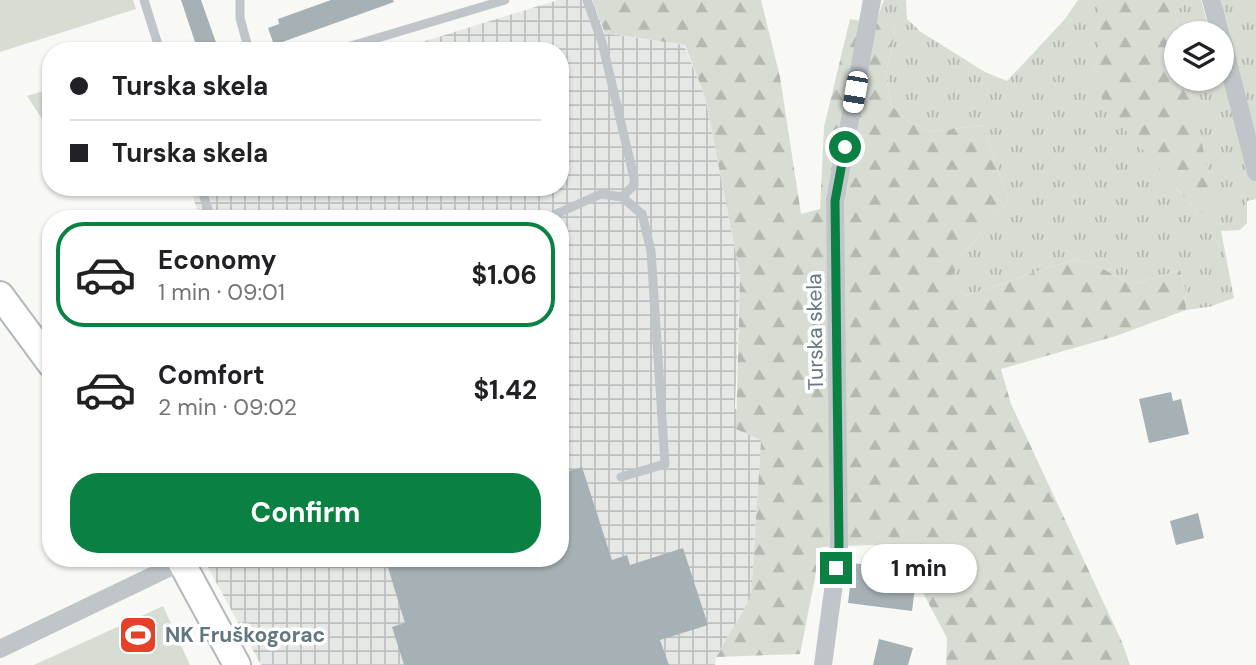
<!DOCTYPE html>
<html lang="en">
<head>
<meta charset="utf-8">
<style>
  body { margin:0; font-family:"DM Sans",sans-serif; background:#f2f2f2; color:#202124; height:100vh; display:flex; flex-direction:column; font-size:26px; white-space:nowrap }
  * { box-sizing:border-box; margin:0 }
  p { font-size:23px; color:#757577 }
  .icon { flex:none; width:38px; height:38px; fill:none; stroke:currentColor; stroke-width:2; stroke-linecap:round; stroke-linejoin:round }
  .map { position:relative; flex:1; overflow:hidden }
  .drawer { position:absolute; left:42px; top:210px; width:527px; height:357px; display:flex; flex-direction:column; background:#fff; border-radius:28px; box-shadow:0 2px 5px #0004 }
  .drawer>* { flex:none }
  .top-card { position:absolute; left:42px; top:42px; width:527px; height:154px; border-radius:28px; box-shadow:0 2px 5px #0004; display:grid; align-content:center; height:154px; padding:0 28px; background:#fff }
  .tools { position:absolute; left:1164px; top:21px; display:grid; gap:14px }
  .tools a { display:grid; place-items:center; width:70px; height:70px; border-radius:50%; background:#fff; box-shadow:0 2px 5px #0004; font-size:35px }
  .end { position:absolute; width:32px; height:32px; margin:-16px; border:9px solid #0b8043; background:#fff; box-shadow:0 0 0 4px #fff }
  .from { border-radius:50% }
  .bubble { position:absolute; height:49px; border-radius:24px; background:#fff; box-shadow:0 2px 5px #0004; font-size:23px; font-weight:700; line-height:49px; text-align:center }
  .car { position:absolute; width:21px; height:42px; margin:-21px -10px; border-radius:9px; box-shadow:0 0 5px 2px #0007; background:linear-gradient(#fff 24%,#345 0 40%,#fff 0 76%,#345 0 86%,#fff 0) }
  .top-card b { display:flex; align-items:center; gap:24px; height:66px; font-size:26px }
  .top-card b+b { border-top:2px solid #e0e0e0 }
  .top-card i { width:18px; height:18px; background:#202124 }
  ul { padding:12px 0 0; list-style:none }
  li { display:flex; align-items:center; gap:21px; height:105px; margin:0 14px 10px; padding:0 14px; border:4px solid transparent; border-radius:28px }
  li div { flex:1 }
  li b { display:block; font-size:26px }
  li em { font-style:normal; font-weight:700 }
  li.current { border-color:#0b8043 }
  li>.icon { width:63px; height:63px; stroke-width:1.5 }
  .action { display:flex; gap:14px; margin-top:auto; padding:14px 28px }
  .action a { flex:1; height:80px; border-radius:28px; background:#0b8043; color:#fff; font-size:28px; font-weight:700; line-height:80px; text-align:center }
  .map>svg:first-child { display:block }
  .industrial { fill:url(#industrial-grid) }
  .grass { fill:url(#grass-tufts) }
  .forest { fill:url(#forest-firs) }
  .garden { fill:#d8ddd4 }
  .building { fill:#a6b1b5 }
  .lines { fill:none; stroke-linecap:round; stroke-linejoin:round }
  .secondary-casing { stroke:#b1b9bd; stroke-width:30 }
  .lane { stroke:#bfc5c8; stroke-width:9 }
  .street { stroke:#bfc5c8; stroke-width:18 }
  .secondary { stroke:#fff; stroke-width:26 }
  .route { stroke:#0b8043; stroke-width:9 }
  .labels { text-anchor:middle; stroke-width:7; stroke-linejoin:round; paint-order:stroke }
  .street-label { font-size:21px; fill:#637781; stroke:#fff }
  .poi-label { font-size:21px; font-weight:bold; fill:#637781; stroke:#fff; text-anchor:start }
</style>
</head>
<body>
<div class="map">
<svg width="1256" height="665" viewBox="0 0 1256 665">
  <defs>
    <pattern id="industrial-grid" width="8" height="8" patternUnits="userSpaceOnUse" patternTransform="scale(1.75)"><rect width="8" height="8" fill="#e6e8e6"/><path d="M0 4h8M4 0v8" fill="none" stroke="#bec1c0"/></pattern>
    <pattern id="grass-tufts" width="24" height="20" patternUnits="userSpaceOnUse" patternTransform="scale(1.75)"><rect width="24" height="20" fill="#d8ddd4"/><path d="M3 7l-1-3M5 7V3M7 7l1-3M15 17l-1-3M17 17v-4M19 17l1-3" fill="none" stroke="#b3b8b1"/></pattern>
    <pattern id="forest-firs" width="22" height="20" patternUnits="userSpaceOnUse" patternTransform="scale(1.75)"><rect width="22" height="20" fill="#d8ddd4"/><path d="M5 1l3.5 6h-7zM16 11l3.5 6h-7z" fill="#b3b8b1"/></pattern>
  </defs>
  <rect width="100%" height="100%" fill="#f8f8f5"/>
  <!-- industrial -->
  <path class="industrial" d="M558 0H592L605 33 684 45 705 97 740 274 735 408 748 432 761 440 751 597 716 657 715 665H261L203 558H560V219H200L190 187H560V51H393Z"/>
  <!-- grass -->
  <path class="grass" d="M884 0H906L907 19 921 32 985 72 1007 81 1065 19 1078 0H1099V56L1093 73 1176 188 1198 213 1216 212 1188 79H1222V73L1248 167 1256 164V199L1247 201V223L1240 230 1221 231 1234 298 1209 307 1186 310 1185 289 1180 270 1131 285 1093 263 1072 260 965 296 950 277 963 254 1009 200 982 125 931 132 906 120 891 104 886 74 896 27 875 24Z
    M1187 0H1201L1210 33H1179L1175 13Z
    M1220 0H1256V155Z"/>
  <!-- forest -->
  <path class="forest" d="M592 0H761L780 77 801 214 820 209 824 127 850 19 896 27 886 74 891 104 906 120 931 132 982 125 1009 200 963 254 951 277 965 296 1072 260 1093 263 1131 285 1180 270 1185 289 1186 310 1116 336 1001 369 1011 404 1122 642 1130 665H946L947 638 897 544 821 547 800 654 716 657 751 597 761 440 736 429 740 274 705 97 685 45 605 33Z
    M1099 0H1187L1175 13 1179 33H1176V79H1188L1217 213H1198L1104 105 1093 73 1099 55Z"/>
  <!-- garden -->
  <path class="garden" d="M0 0H133L136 9 0 52Z
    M51 89V133L27 96Z
    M163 606 190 665H34Z"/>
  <!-- building -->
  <path class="building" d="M181 0H201L219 51H198Z
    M331 0H393L394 2 274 45 268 28 279 24 278 19Z
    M1171 392 1173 401 1181 399 1189 434 1149 443 1139 399Z
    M582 467 612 560 627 555 630 565 683 548 708 625 660 640 669 665H404L392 627 405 623 385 558H560V474Z
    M1198 513 1204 538 1176 545 1170 521Z
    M853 563 882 567 880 585 915 588 912 611 848 603Z
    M879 639 913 648 908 665H873Z"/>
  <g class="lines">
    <defs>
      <path id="secondary" d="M0 295 51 364
        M179 558 237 665"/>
    </defs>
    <!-- secondary casing -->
    <use href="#secondary" class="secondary-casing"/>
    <!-- lane -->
    <path class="lane" d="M144 0 160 51
      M240 0V18L249 51
      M587 0 602 42 634 178V185L622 197
      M334 51 505 0
      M201 187 211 219
      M545 219 601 194 622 197 642 214 651 251 665 464 621 477"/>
    <!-- street -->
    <path class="street" d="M1211 0 1220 33
      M1222 39 1256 172
      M0 649 181 562
      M823 665 839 546 835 201 872 0"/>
    <!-- secondary -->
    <use href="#secondary" class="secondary"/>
  </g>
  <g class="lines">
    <!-- route -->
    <path class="route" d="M836 568 839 546 835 201 845 147"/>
  </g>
  <!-- icons -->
  <defs>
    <symbol id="stadium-square" viewBox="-11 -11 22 22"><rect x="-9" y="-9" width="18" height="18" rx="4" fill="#e54128" stroke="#fff"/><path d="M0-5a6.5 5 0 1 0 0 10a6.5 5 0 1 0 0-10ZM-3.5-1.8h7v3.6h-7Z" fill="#fff"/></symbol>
  </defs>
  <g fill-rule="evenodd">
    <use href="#stadium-square" x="116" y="613" width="44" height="44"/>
  </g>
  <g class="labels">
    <!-- street labels -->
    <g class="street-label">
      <text transform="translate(815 332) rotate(-91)" y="7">Turska skela</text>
    </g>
    <!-- poi labels -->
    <g class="poi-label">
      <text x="165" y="642">NK Fruškogorac</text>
    </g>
  </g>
</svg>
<div class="tools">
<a><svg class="icon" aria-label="layers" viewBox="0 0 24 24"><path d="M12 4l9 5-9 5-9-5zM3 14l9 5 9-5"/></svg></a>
</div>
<i class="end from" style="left:845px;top:147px"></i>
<i class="end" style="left:836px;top:568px"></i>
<div class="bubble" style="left:861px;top:544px;width:116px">1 min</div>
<i class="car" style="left:855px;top:92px;rotate:190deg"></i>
<div class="top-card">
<b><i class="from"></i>Turska skela</b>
<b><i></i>Turska skela</b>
</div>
<section class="drawer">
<ul>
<li class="current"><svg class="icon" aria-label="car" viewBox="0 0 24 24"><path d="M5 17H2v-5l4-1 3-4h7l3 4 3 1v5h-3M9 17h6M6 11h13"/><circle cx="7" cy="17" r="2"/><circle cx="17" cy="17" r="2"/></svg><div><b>Economy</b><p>1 min · 09:01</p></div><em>$1.06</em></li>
<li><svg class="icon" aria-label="car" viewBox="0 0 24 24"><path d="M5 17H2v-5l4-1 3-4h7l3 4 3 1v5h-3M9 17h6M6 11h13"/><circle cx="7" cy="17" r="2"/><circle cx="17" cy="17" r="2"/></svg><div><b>Comfort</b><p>2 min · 09:02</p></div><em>$1.42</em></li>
</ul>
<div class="action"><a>Confirm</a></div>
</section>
</div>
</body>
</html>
